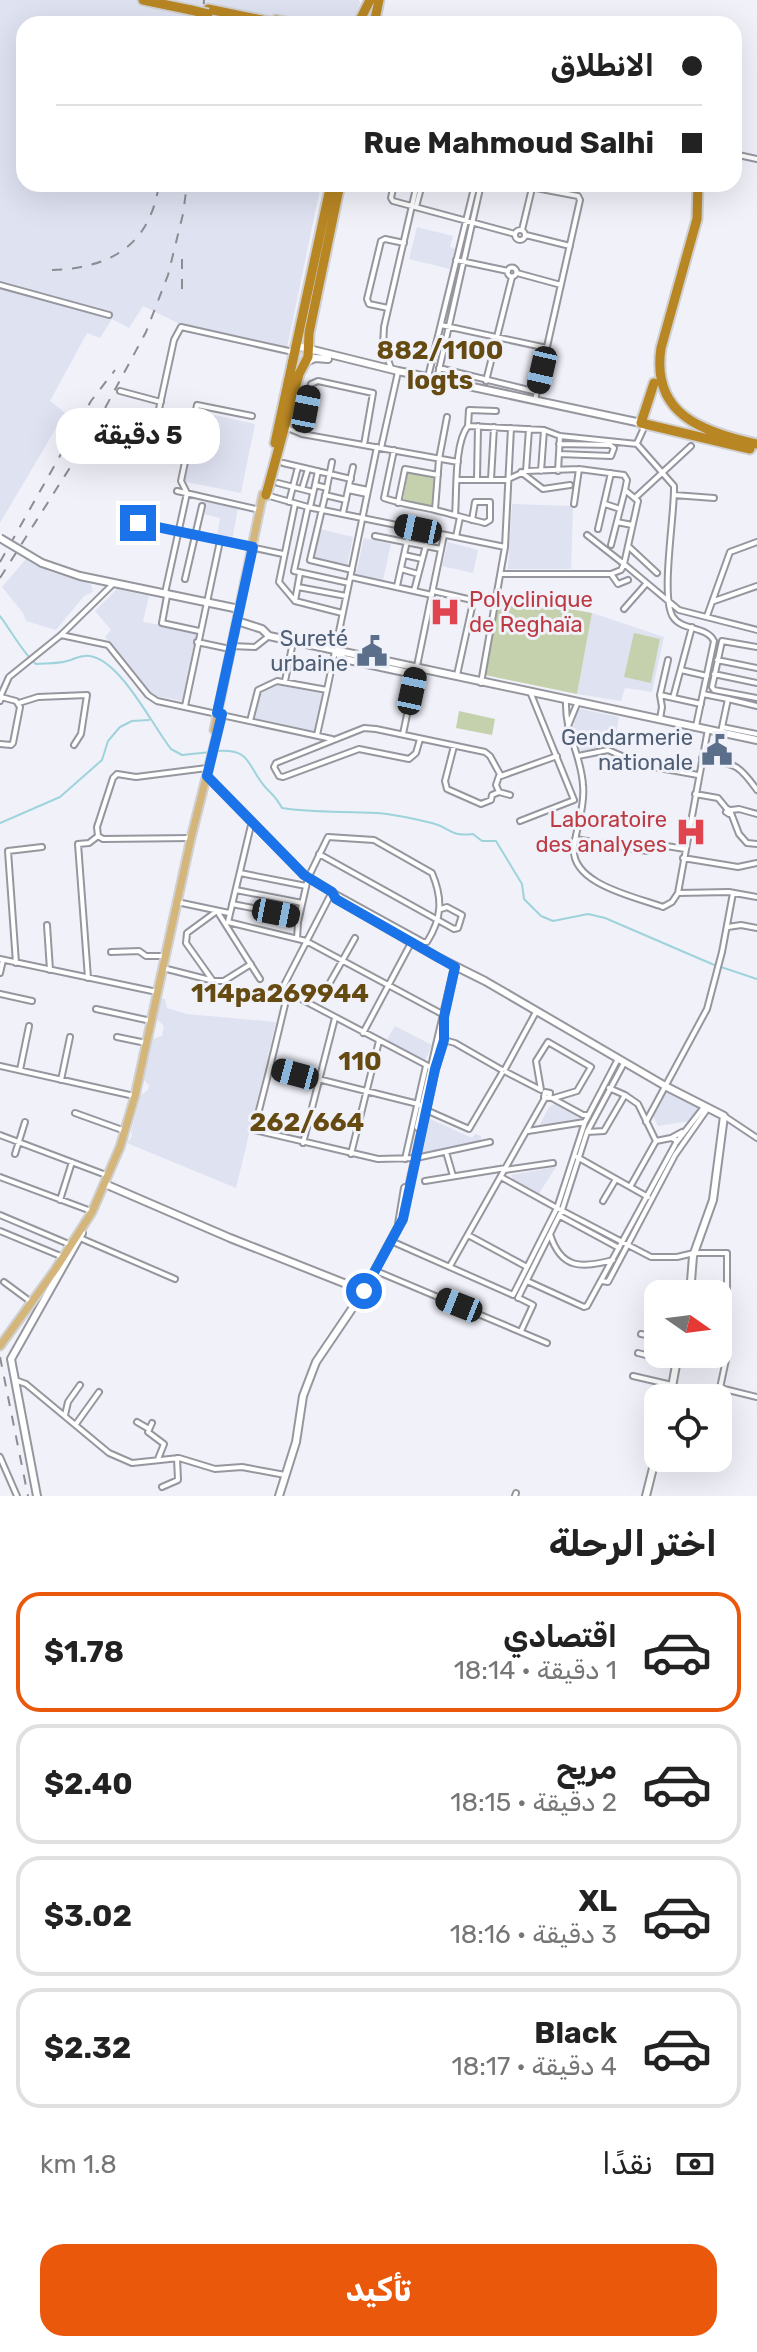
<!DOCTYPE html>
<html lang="ar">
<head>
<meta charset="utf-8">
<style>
  body { margin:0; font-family:Rubik,Cairo,sans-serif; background:#f6f6f6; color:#222; direction:rtl; height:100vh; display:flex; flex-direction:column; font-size:30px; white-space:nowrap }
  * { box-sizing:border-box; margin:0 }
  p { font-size:26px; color:#767676 }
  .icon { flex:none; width:44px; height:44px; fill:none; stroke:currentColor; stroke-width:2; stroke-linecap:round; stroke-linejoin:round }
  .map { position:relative; height:1496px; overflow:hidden; direction:ltr }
  .drawer { display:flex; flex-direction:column; background:#fff; flex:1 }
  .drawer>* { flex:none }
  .top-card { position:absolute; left:16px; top:16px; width:726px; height:176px; border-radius:24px; box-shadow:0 8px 32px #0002; direction:rtl; display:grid; align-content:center; height:176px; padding:0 40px; background:#fff }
  .needle { width:52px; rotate:104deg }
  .fabs { position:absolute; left:644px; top:1280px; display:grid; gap:16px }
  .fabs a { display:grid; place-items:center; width:88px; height:88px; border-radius:16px; background:#fff; box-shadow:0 8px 32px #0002; font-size:40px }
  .end { position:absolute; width:36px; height:36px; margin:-18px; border:10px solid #1a73e8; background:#fff; box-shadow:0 0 0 4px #fff }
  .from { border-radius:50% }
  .bubble { position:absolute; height:56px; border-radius:24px; background:#fff; box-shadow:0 8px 32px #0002; font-size:26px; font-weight:700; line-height:56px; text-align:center; direction:rtl }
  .car { position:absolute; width:24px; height:48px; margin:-24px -12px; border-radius:10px; box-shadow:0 0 6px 2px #0007; background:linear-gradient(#222 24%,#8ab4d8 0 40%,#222 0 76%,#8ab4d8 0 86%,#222 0) }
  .top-card b { display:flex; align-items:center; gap:28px; height:76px; font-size:30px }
  .top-card b+b { border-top:2px solid #e0e0e0 }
  .top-card i { width:20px; height:20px; background:#222 }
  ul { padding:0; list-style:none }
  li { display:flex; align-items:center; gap:24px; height:120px; margin:0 16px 12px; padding:0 24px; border:4px solid #e0e0e0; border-radius:24px }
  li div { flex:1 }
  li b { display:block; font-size:30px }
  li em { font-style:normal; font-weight:700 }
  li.on { border-color:#ea580c }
  li>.icon { width:72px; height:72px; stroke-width:1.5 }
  h2 { padding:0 40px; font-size:36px; line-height:96px }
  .pay { display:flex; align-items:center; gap:20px; height:88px; padding:0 40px; font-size:30px }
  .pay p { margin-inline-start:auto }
  .action { display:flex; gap:16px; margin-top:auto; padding:16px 40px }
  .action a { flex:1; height:92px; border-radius:24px; background:#ea580c; color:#fff; font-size:32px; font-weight:700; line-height:92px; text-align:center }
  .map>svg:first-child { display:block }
  .built { fill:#dfe2f1 }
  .green { fill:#c5d0ac }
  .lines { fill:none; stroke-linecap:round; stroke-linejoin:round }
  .stream { stroke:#9fd3dc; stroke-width:2 }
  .street-casing { stroke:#96979e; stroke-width:8 }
  .secondary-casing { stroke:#96979e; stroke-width:10 }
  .primary-casing { stroke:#d0d0d1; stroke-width:11 }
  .highway-casing { stroke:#d0d0d1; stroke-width:13 }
  .street { stroke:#fff; stroke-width:4 }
  .secondary { stroke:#fff; stroke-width:6 }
  .primary { stroke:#d4b67b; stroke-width:7 }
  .highway { stroke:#b88623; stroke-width:9 }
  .rail { stroke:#8c8d93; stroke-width:2; stroke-dasharray:10 10; stroke-linecap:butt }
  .secondary-bridge-casing { stroke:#96979e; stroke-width:10; stroke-linecap:butt }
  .highway-bridge-casing { stroke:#d0d0d1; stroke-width:13; stroke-linecap:butt }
  .secondary-bridge { stroke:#fff; stroke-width:6 }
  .highway-bridge { stroke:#b88623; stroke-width:9 }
  .route { stroke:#1a73e8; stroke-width:10 }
  .labels { text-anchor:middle; stroke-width:6; stroke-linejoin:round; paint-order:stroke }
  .health-label { font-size:22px; fill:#be3a42; stroke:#f0f1f9; text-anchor:start }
  .service-label { font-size:22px; fill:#4e5e75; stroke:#f0f1f9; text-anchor:end }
  .quarter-label { font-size:26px; font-weight:bold; fill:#654a11; stroke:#f0f1f9 }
</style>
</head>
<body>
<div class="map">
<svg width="757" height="1496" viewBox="0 0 757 1496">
  <rect width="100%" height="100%" fill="#f0f1f9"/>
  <!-- built -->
  <path class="built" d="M0 0H359L360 3 355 17 347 24H24V184H321L287 348 180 324 143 306 129 328 112 319 100 338 87 333 50 401 65 413 0 523Z
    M417 227 453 236 450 247 455 249 450 269 409 259Z
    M197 411 255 424 241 493 182 481Z
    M205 501 238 508 232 540 217 536 220 518 203 514Z
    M512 504 573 506 571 569H508Z
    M320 529 353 537 347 566 313 558Z
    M364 538 391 544 383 580 356 574Z
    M448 542 478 550 473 573 442 566Z
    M26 559 51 572 91 584 93 592 84 596 56 630 26 621 23 613 2 587Z
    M117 589 149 596 143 622 197 631 182 701 151 695 105 637 111 630 95 611Z
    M592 613 664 637 652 692 625 688 621 701 577 694Z
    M278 685 323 694 315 731 255 718 260 694Z
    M581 709 619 717 614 747 581 751 573 729 574 711Z
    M161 998 165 999 167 1008 187 1014 276 1022 236 1188 127 1143 132 1136 131 1132 141 1095 148 1090 149 1085 144 1080 153 1039 162 1036 164 1026 157 1019Z
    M395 1026 432 1045 425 1061 386 1041Z
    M667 1091 701 1107 690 1121 658 1126 653 1116Z
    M555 1104 581 1119 580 1121 538 1128 549 1107Z
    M428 1118 472 1138 475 1134 481 1136V1142L421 1155Z
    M556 1167 538 1195 514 1181 511 1175Z"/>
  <!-- green -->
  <path class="green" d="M408 472 435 477 432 511 402 505Z
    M497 596 592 613 577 694 485 675Z
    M634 633 660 639 651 683 624 677Z
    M459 711 495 719 492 735 456 728Z"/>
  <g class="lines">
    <!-- stream -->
    <path class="stream" d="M0 616C10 629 24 655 36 664 46 663 57 664 67 661 76 659 80 654 90 656 121 661 152 725 171 749L182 755 211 752
      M217 751C252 748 247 767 266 788 273 795 277 798 282 808 313 813 345 811 376 813 395 814 414 819 432 823 451 828 449 837 473 834L482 841H496L522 884 524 899 541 916 553 921 588 914 605 918 712 964 757 979
      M0 823 60 797 102 760 108 741 120 727 132 721 149 720"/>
    <defs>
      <path id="street" d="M734 154 757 159
        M394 184 391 198 393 201 515 234
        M515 184 578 196 580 200 535 400
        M416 207 422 184
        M515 235a5 5 0 1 1 10 0a5 5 0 1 1-10 0Z
        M522 230 533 184
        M526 235 570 246
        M456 260 508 271
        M507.5 272a4.5 4.5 0 1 1 9 0a4.5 4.5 0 1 1-9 0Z
        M517 273 561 285
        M0 285 109 315
        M388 308 369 304 367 299 381 241 385 239 404 243
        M441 325 547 348
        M391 368 383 346 384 327 417 184
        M439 368 537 392
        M428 377 475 184
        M437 379 481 184
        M486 381 512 277
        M120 391 161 402
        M468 426 469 410 496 411
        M285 427 302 434 458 462
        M302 434 311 384 318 381 373 393 364 445
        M637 443 643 430 642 425
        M132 447 147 449 151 446 174 340 181 327 293 352
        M381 448 398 372
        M394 450 384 498C401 504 418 506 435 510 452 514 468 519 485 523L490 520V502H475L472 520
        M559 454 611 456 614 448 610 445 559 444
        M283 463 351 479
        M526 471 529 429
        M541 471 544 430
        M558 471 560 436
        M521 472 543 489 570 485
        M477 479 478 426
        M491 479 494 427
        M458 480H506L526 471 579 469 624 475 627 480 625 490 638 501 624 564 587 535
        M278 483 313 492
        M315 485 318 471
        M349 486 368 490
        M327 487 332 462
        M302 489 308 469
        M348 490 367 494
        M177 491 260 510
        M266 495 308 507 505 547
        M325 495 346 500
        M674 495 714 498
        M636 497 691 446
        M289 502 298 467
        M398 503 405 469 438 475
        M295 504 279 582 295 601 342 613
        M574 504 579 469
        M605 504 620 509
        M308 507 294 571 349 583
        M310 507 315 485 327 488 310 560 352 570
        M435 510 439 459 447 417
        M343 513 353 467
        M455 515C457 492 454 443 468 426L544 430 560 436 637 444 674 486C675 514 660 597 673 617 682 631 707 626 714 641L696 726
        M617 522 632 525
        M138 523 283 554
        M598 529 611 473
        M375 536 441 549
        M456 537 460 517
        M611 545 625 490
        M628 546 657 573
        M404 555 422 559
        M401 569 418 574
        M501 574H611L621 570 624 564 679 610 757 630
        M611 574 618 584 628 580
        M351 577 432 595
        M185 579 202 506
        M397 586 407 541
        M298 587 346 596
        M414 591 426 545
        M433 591 472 600V607L457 675
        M165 593 187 493 181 481 197 405 252 416
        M167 596 162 623 199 631
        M295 601 300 573
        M714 601 757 586
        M624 609 646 584
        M707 616 730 552 757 542
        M61 635 108 645 148 695 157 701 332 739
        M197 642 230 649
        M231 646 255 647 269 636
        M757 647 722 641 712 687 714 690 757 698
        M717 660 757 668
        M681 670 707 676
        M714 674 757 683
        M285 681 293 642
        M481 683 505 547 511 428
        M703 694 728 699
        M660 695 701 704
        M0 697 9 677 61 635 113 584
        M673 698 692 627
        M0 701 1 697 16 701 20 707 13 743 11 745 0 744
        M566 702C565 734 581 754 583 785 585 805 577 826 574 846 569 884 636 897 663 907L672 902 678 893 708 729
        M19 703 38 697 87 695 81 734 74 745
        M185 706 220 541
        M660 719 662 707 660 695 668 660
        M250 721 258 690 277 681 327 690 377 447
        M568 726 577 704
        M722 727 757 734
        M721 732 728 699 757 706
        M403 734 444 535
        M317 735 327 690
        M420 739 416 753 409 759 359 749 283 777 279 776 274 767 276 763 364 728 376 729 485 752 490 756 501 776 557 756
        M454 746 445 781 447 789 481 804 491 800 492 795 499 792
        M578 756 608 750 643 765 698 775
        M702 758C735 765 737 762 757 790
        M499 776 496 785 499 792 510 795
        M695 794 718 798 727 809
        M728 809 731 811 729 814 726 812Z
        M731 810 739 809 757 814
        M731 813 739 834 747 843 757 844
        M252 821 228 922 306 941 444 1015
        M520 821 574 800 531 694
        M191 838 103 839 98 836 97 827 113 778 117 774 136 777 207 768
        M575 839 647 851 648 843 685 849
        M319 854 454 929 458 928 462 915 447 907 441 909
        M683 858 738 867 757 863
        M240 873 306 886
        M236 890 302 903
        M678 893 729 892 757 897
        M177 902 229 913
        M232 904 299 917
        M47 925 50 970
        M728 927 741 925 757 928
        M297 939 298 922 308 878 328 837 374 840 432 873C443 899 442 918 427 942H423L332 892 282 989 432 1068
        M111 952 139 951 146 956H166
        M0 959 157 992
        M16 963 8 851 42 847
        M251 964 224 981H213L186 943 187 933 217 911 260 979
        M163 968 210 980
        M0 973 3 960
        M88 978 78 844 89 843 98 836
        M328 986 355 938
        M288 992 270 1067 422 1105
        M0 994 32 1001
        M96 1009 151 1021
        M363 1033 411 943
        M117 1037 146 1043
        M444 1040 455 1043 502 1070
        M618 1059 585 1122 557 1208 651 1257H677L694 1253H727V1355L720 1388 757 1397
        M0 1066 134 1096
        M270 1067 254 1130 378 1159 416 1158 490 1142
        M505 1069 536 1012
        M20 1070 29 1026
        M506 1072 541 1090 536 1061 548 1042 591 1067 577 1091 554 1098
        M61 1080 70 1037
        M609 1088 625 1095
        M545 1092 550 1093 549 1098 544 1097Z
        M550 1097 583 1115H588
        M426 1110 469 1129 502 1073
        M75 1113 125 1131
        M724 1116 757 1138
        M646 1122 707 1009 722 952 733 893
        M528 1131 585 1122
        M587 1132 604 1131 625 1095 638 1104 656 1141 630 1187
        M0 1135 106 1175
        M656 1141 671 1138
        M303 1143 335 1018
        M676 1143V1140L671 1138 682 1132
        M446 1152 453 1176
        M15 1154 25 1122
        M351 1154 379 1041
        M577 1157 648 1197
        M405 1159 426 1066
        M505 1170 553 1163
        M0 1177 91 1211
        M425 1181 506 1168
        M60 1200 72 1162
        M603 1201 616 1179
        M0 1215 71 1245
        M560 1216 619 1248
        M0 1231 63 1257
        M550 1234C561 1270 582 1268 613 1260
        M468 1235 527 1267
        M80 1238 175 1279
        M391 1241 513 1295 557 1208 501 1177
        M450 1266 545 1098
        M376 1271 547 1343
        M527 1281 584 1307 587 1306 676 1143 704 1107
        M602 1281 608 1282 675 1155 708 1108
        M4 1282 31 1302
        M518 1298 562 1210 587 1132 624 1063
        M519 1298 533 1305 521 1331
        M641 1334 658 1337
        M638 1353 676 1363
        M633 1376 672 1385
        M15 1380 26 1384 109 1453 132 1463 179 1458 215 1469 242 1467 285 1475
        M672 1391 711 1398
        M65 1415 68 1402 80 1385
        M137 1422 149 1429
        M152 1423 148 1432 164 1444 158 1459
        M76 1424 99 1392
        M0 1457 17 1496
        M162 1487 178 1480 177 1458
        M515 1496 516 1493"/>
      <path id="secondary" d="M297 346 398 371 641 423
        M304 363 315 358 328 359
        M42 563 80 576 239 609
        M237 621 262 629 269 636 757 740
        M335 651 344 659 409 673 416 670
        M207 776 304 875 332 892 336 899 437 957 485 981 667 1087 724 1116 713 1200 693 1256 690 1294
        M418 1127 455 967
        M105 1184 230 1238 364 1291
        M399 1224 405 1188
        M670 1398 678 1354
        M37 1496 11 1359 82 1233
        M279 1496 296 1442 303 1396 316 1362 364 1291 402 1220 435 1069 444 1040V1017
        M646 1496 658 1448"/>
      <path id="primary" d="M214 730 263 494
        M0 1346 55 1270 92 1212 120 1147 135 1096 191 838 222 714"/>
      <path id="highway" d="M143 0 191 10
        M208 9 281 24
        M276 20 296 24
        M358 24 370 0
        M374 24 379 0
        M698 184 697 219 661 348C651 414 702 432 757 444
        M654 383 641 423 750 449
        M275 443 331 184
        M266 495 299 374 308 357 309 333 340 184"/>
    </defs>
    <!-- street casing -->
    <use href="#street" class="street-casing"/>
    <!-- secondary casing -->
    <use href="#secondary" class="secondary-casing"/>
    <!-- primary casing -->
    <use href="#primary" class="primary-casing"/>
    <!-- highway casing -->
    <use href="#highway" class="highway-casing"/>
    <!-- street -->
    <use href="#street" class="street"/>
    <!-- secondary -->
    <use href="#secondary" class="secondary"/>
    <!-- primary -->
    <use href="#primary" class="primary"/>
    <!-- highway -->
    <use href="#highway" class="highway"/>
    <!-- rail -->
    <path class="rail" d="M202 24 204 0
      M52 270C110 268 150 246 159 184
      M182 289V250
      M0 562 91 401 115 370
      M0 578 90 436 146 332 168 275 183 214 187 184
      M0 1357 28 1496"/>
    <defs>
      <path id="secondary-bridge" d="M0 538 42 563"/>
      <path id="highway-bridge" d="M191 10 208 14"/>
    </defs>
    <!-- secondary-bridge casing -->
    <use href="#secondary-bridge" class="secondary-bridge-casing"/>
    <!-- highway-bridge casing -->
    <use href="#highway-bridge" class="highway-bridge-casing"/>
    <!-- secondary-bridge -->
    <use href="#secondary-bridge" class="secondary-bridge"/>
    <!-- highway-bridge -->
    <use href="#highway-bridge" class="highway-bridge"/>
  </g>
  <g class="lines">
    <!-- route -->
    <path class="route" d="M138 523 253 547 217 713 222 714 207 776 304 875 332 892 336 899 455 967 444 1017V1040L435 1069 403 1219 364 1291"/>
  </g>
  <!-- icons -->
  <defs>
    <symbol id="hospital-bare" viewBox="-9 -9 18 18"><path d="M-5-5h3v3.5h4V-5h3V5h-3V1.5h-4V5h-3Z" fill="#e0444e" stroke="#f0f1f9" stroke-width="2.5" paint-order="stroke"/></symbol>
    <symbol id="civic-bare" viewBox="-9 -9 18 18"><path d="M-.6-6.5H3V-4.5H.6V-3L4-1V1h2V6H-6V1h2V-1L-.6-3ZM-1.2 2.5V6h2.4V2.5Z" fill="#5c6f8a" stroke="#f0f1f9" stroke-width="2.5" paint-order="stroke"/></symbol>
  </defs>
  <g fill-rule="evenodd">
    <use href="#hospital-bare" x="423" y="590" width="44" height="44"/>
    <use href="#civic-bare" x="350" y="629" width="44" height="44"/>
    <use href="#civic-bare" x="695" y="728" width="44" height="44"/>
    <use href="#hospital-bare" x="669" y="810" width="44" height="44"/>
  </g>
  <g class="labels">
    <!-- health labels -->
    <g class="health-label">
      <text x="469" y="607">Polyclinique<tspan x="469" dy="25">de Reghaïa</tspan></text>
      <text x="667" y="827" text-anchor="end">Laboratoire<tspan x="667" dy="25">des analyses</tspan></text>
    </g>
    <!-- service labels -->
    <g class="service-label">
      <text x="348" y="646">Sureté<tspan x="348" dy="25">urbaine</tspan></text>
      <text x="693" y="745">Gendarmerie<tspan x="693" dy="25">nationale</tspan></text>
    </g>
    <!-- quarter labels -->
    <g class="quarter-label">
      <text x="440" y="359">882/1100<tspan x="440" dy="30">logts</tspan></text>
      <text x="280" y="1002">114pa269944</text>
      <text x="360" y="1070">110</text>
      <text x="307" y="1131">262/664</text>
    </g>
  </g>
</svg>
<div class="fabs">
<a><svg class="needle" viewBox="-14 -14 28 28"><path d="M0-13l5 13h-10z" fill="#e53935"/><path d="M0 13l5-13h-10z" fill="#767676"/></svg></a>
<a><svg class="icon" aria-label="locate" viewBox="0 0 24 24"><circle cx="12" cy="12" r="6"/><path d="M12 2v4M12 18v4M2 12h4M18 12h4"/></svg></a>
</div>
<i class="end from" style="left:364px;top:1291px"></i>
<i class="end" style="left:138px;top:523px"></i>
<div class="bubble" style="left:56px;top:408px;width:164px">5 دقيقة</div>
<i class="car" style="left:542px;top:370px;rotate:193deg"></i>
<i class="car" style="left:306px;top:409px;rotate:11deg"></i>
<i class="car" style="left:418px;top:529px;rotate:282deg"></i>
<i class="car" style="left:412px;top:691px;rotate:12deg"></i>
<i class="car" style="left:276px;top:913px;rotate:101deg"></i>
<i class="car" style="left:295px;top:1074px;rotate:285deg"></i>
<i class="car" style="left:459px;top:1305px;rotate:292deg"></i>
<div class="top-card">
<b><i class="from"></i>الانطلاق</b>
<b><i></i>Rue Mahmoud Salhi</b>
</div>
</div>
<section class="drawer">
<h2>اختر الرحلة</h2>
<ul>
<li class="on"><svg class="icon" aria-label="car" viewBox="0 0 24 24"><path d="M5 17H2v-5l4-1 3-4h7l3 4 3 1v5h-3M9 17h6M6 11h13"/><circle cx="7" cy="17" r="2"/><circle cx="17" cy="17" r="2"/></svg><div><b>اقتصادي</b><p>1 دقيقة · 18:14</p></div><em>$1.78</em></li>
<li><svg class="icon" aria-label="car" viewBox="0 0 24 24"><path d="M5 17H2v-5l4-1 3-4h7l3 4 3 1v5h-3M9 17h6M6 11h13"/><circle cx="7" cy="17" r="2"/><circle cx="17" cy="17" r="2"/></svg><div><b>مريح</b><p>2 دقيقة · 18:15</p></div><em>$2.40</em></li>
<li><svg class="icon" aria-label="car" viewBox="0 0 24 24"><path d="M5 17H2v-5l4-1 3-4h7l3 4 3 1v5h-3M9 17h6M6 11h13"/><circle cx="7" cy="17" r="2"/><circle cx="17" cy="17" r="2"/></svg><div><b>XL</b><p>3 دقيقة · 18:16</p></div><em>$3.02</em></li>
<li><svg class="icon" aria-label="car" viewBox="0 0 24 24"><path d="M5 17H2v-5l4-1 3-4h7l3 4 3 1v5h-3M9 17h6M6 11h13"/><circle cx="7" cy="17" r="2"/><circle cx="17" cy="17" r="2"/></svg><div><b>Black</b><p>4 دقيقة · 18:17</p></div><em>$2.32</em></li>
</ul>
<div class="pay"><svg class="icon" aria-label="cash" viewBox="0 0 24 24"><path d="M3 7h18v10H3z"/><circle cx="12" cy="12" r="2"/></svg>نقدًا<p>1.8 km</p></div>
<div class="action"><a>تأكيد</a></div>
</section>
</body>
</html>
